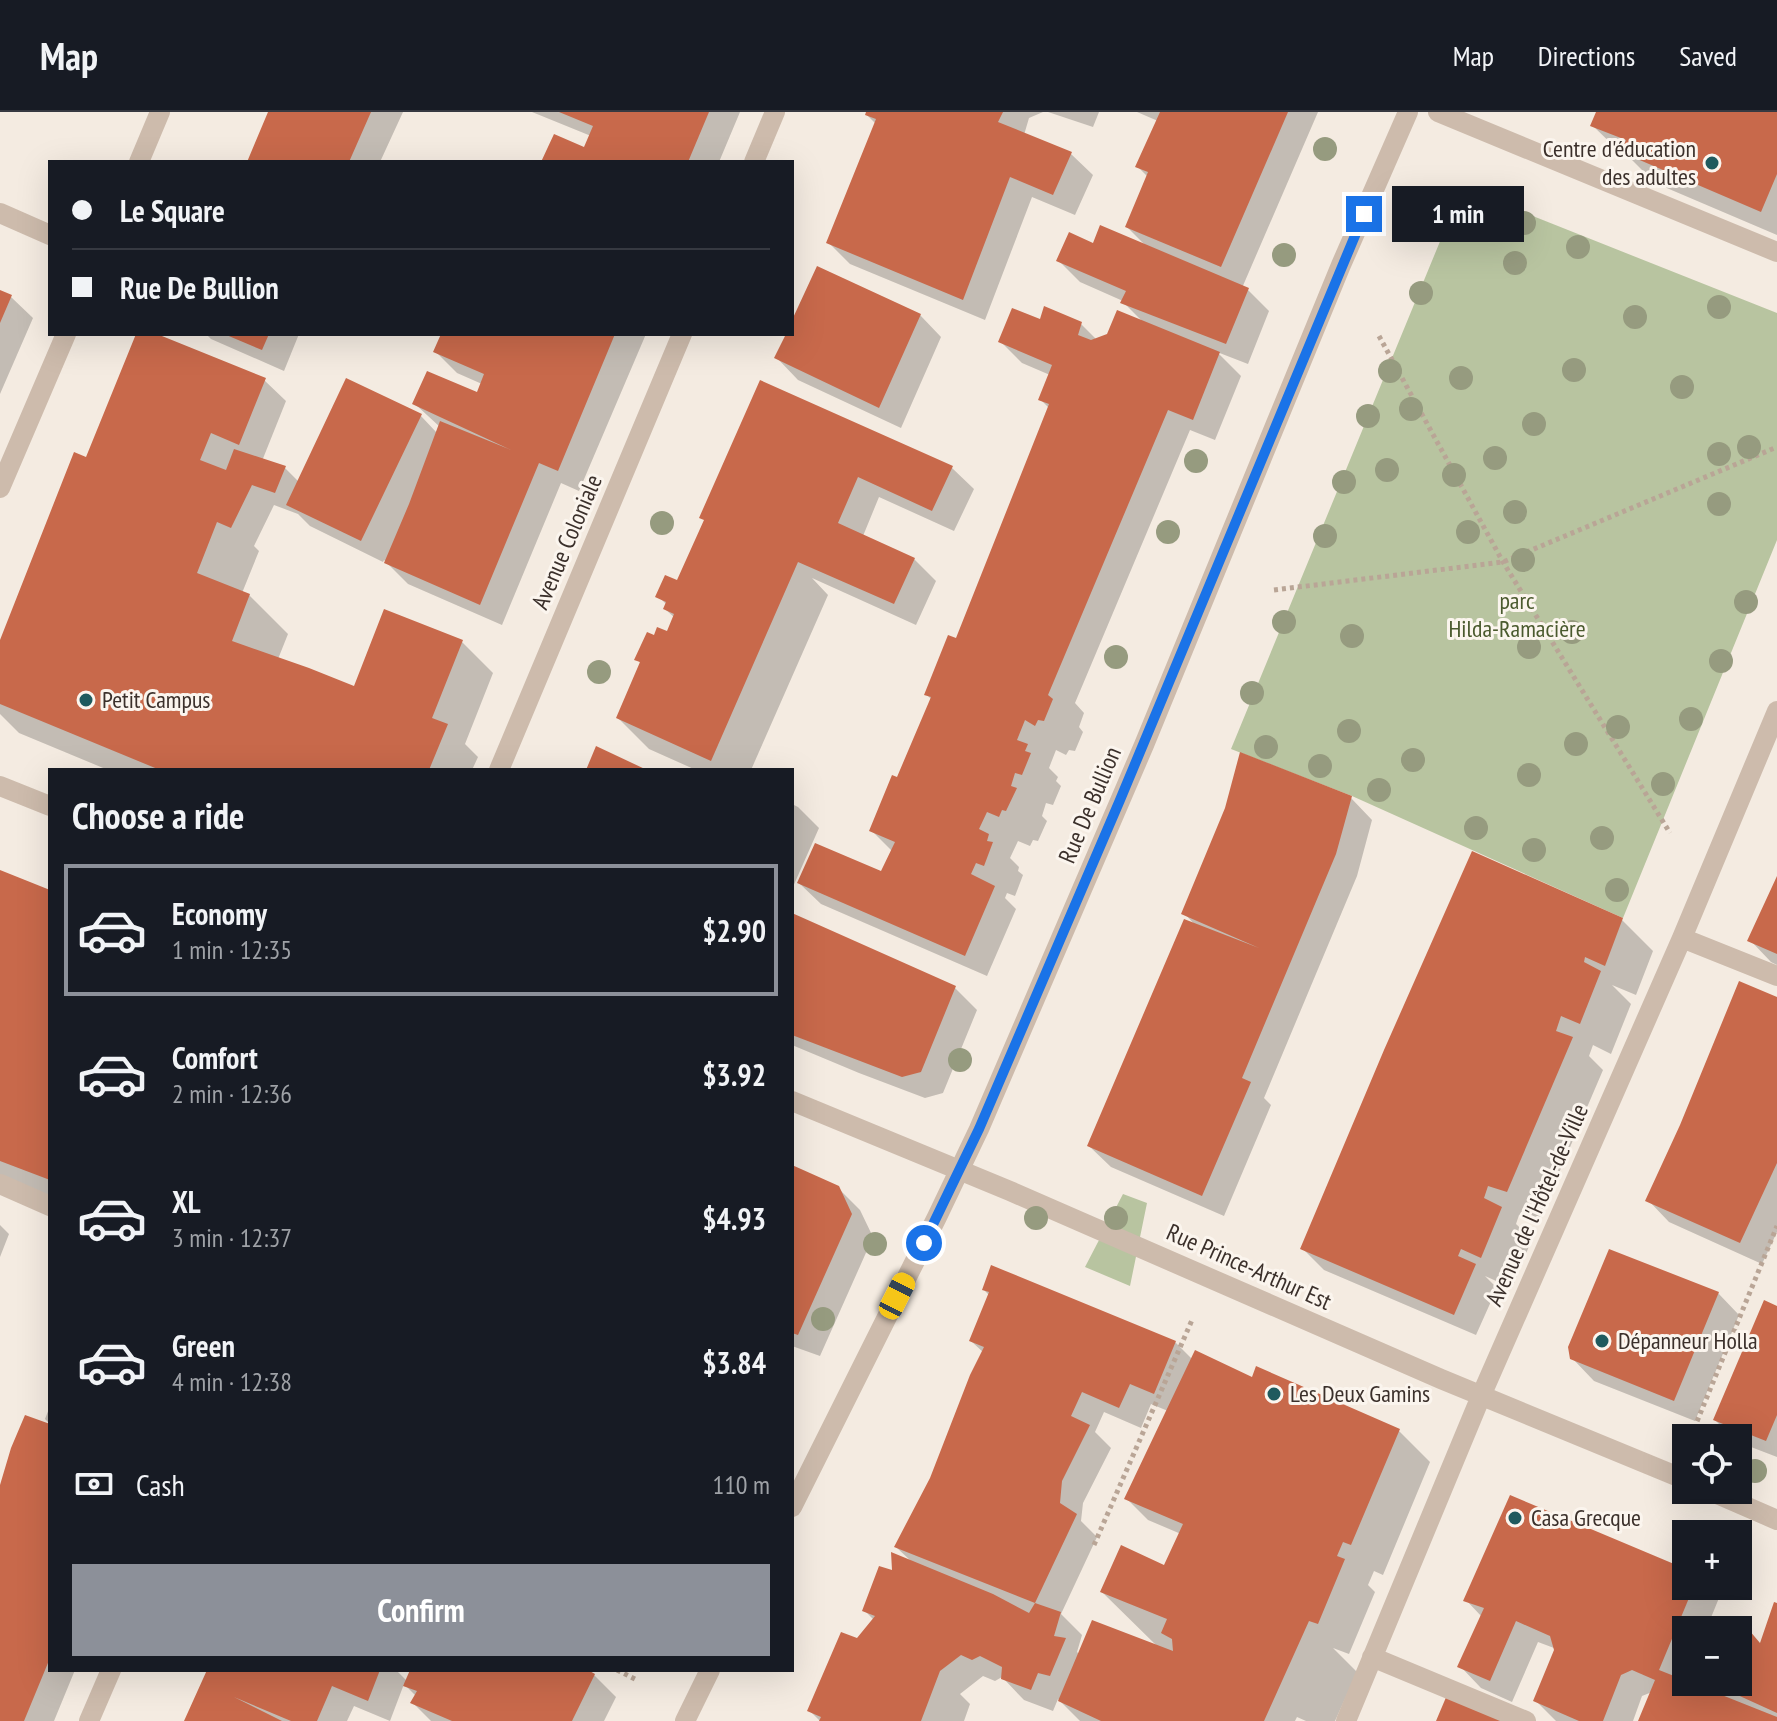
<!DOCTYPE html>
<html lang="en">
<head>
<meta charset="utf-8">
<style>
  body { margin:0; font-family:"PT Sans Narrow",sans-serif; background:#20242c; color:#f1f3f6; height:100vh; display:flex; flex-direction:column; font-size:30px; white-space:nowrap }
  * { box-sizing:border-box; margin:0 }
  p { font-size:26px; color:#9ea1a6 }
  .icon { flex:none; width:44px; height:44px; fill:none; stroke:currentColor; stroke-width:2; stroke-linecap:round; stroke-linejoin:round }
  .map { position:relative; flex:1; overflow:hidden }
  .details { position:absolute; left:48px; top:656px; width:746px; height:904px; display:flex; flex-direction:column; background:#171b24; border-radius:0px; box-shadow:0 8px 32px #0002 }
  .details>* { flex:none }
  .hud { position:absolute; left:48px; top:48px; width:746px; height:176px; border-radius:0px; box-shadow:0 8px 32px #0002; display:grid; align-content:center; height:176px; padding:0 24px; background:#171b24 }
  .fabs { position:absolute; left:1672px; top:1312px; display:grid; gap:16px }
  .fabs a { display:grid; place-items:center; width:80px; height:80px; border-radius:0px; background:#171b24; box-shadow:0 8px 32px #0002; font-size:40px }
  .end { position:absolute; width:36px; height:36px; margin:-18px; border:10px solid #1a73e8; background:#fff; box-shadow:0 0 0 4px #fff }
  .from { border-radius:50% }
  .bubble { position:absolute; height:56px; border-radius:0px; background:#171b24; box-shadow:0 8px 32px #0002; font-size:26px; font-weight:800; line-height:56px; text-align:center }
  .car { position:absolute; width:24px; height:48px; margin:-24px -12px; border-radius:10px; box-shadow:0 0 6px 2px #0007; background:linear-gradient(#f5c518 24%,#345 0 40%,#f5c518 0 76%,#345 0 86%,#f5c518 0) }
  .hud b { display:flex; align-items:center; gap:28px; height:76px; font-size:30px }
  .hud b+b { border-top:2px solid #363941 }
  .hud i { width:20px; height:20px; background:#f1f3f6 }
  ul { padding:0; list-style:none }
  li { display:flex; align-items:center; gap:24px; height:132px; margin:0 16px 12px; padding:0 8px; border:4px solid transparent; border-radius:0px }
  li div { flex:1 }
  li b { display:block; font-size:30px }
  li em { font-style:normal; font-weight:800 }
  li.active { border-color:#8c9099 }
  li>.icon { width:72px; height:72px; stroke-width:1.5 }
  h2 { padding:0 24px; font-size:36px; line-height:96px }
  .pay { display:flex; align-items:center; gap:20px; height:88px; padding:0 24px; font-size:30px }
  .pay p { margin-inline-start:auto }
  .cta { display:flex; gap:16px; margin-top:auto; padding:16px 24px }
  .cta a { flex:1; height:92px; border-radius:0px; background:#8c9099; color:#fff; font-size:32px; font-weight:800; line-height:92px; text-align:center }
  header { display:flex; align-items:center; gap:48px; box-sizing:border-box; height:112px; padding:0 40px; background:#171b24; border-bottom:2px solid #363941 }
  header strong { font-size:38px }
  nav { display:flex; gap:44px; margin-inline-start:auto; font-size:28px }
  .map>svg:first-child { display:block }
  .green { fill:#b8c4a0 }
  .shadow { fill:#0003; fill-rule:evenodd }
  .building { fill:#c8694b }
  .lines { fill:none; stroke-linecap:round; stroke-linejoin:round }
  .path { stroke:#b9a596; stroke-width:5; stroke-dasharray:4 4; stroke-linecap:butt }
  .minor { stroke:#cdbbac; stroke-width:20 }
  .tree { fill:#969b7f }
  .route { stroke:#1a73e8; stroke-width:10 }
  .poi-dot { fill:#1f5a5e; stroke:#fbf5ee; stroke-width:3 }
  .labels { text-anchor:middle; stroke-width:6; stroke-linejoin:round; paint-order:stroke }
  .poi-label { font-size:24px; fill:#3b302b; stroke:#fbf5ee; text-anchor:start }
  .street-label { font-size:24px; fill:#3b302b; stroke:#fbf5ee }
  .park-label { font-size:24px; fill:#4a5a2e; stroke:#fbf5ee }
</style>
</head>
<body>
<header>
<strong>Map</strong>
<nav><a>Map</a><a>Directions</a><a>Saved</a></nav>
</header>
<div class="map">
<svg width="1777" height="1609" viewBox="0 0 1777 1609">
  <rect width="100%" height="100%" fill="#f4ebe1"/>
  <!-- green -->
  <path class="green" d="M1462 76 1777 201V428L1623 806 1352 684 1231 637Z
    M1123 1082 1147 1091 1130 1174 1085 1155Z"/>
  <!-- shadow -->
  <path class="shadow" d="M271 0H403L380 50H250Z
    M532 0H740L719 50H543L585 37 591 24Z
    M868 0H1043L1029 6 1024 23 1071 42 1093 63 1075 103 1032 85 985 208 850 152 829 131 876 12 867 3Z
    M1048 0H1099L1093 15Z
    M1137 0H1318L1242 176 1248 178 1269 199 1248 252 1217 240 1241 264 1215 328 1190 318 1075 591 1084 601 1079 615 1083 620 1075 639 1069 638 1066 643 1056 638 1049 656 1058 665 1056 669 1061 674 1053 693 1046 691 1042 704 1047 709 1038 729 1033 728 1030 734 1018 729 1010 746 1019 755 1018 759 1023 763 1015 784 1007 781 1005 786 1016 797 987 864 821 792 799 771 882 761 893 740 871 718 898 668 932 588 926 582 965 532 1050 297 1041 288 1050 263 1022 251 1001 230 1041 210 1081 212 1097 228 1144 211 1123 190V189L1080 170 1059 149 1094 134 1148 136 1127 115 1148 65 1137 54 1158 9Z
    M1598 0H1777V123L1655 71 1631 47 1624 44 1592 13Z
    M0 180 11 185 33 206 0 282Z
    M920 203 941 225 901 316 798 268 777 246 788 222H792V213Z
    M138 222H152L264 268 286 289 262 349 285 356 299 370 421 304 437 321 440 315 415 292 478 283 482 272 457 261 436 240 443 222H646L579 379 561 371 502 513 408 472 384 448 383 450 310 414 298 402 274 393 254 434 259 439 242 481 249 483 288 522 278 547 356 577 462 530 493 561 465 632 478 645 472 658H108L19 621 0 602V533L86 347Z
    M206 222H299L284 259 211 227Z
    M762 271 952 356 974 377 954 419 879 385 863 424 914 447 936 469 916 513 812 466 828 483 751 658H696L649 637 618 606 641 552 637 547 655 526 668 522 675 506 665 497 667 493 658 484 678 471Z
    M1351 686 1372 708 1357 764 1264 986 1271 993 1224 1104 1111 1055 1089 1034 1196 814 1184 801Z
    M792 692 798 695 819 716 792 777Z
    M0 760 50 780V1087L0 1067Z
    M1777 769V853L1771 850 1750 828Z
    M792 804 955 876 977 898 943 981 925 986 859 961 792 933Z
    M1622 808 1653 839 1636 883 1612 873 1631 892 1611 942 1593 933 1589 944 1603 958 1538 1110 1519 1103 1516 1112 1532 1127 1512 1176 1485 1164 1497 1176 1476 1223 1324 1158 1303 1137 1329 1076Z
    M1777 887V1120L1762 1152 1669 1110 1648 1088Z
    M792 1055 838 1076 860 1098 873 1125 820 1244 792 1234Z
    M0 1113 9 1122 0 1145Z
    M984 1178 1175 1230 1192 1247 1399 1319 1430 1350 1383 1463 1374 1459 1368 1473 1375 1480 1349 1542 1333 1536 1357 1560 1335 1609H1306L1297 1605 1295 1609H1080L1058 1587 1053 1599 1024 1588 1002 1565 995 1569 983 1564 960 1582 970 1592 964 1609H820L810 1599 858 1528 874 1508 864 1498 895 1460 912 1450 896 1435 931 1367 984 1241 971 1229 990 1184ZM1151 1292 1168 1299 1127 1387 1148 1408 1181 1422 1165 1455 1102 1480 1158 1535 1080 1543 1077 1540 1082 1523 1061 1502 1097 1425 1081 1409 1083 1391 1111 1336 1095 1320 1104 1300 1141 1316Z
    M1718 1181 1739 1203 1695 1309 1594 1269 1572 1246Z
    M1777 1196V1345L1738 1330V1326H1733L1715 1308Z
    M50 1294V1312L45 1307Z
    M50 1315V1558H75L54 1609H0V1379Z
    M1686 1459V1474H1708L1719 1486 1710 1508 1748 1520 1761 1534 1777 1493V1609H1640L1652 1580 1642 1584 1633 1609H1556L1536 1589 1557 1539 1554 1536 1538 1530 1512 1590 1481 1576 1460 1554 1482 1505 1466 1488ZM1686 1518H1738V1570H1696L1704 1579 1684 1570 1686 1566Z
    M210 1558H396L407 1569 413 1558H583L594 1563 616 1585 604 1609H431L413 1591 416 1584 404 1572 390 1609 354 1594 347 1609H185Z"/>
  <!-- building -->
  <path class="building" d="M268 0H371L349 50H247Z
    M559 0H709L688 50H541L554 22 584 35 593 14Z
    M866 0H1003L998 10 1072 40 1053 83 1010 65 963 188 826 131 876 7 865 3Z
    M1160 0H1288L1221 155 1125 115 1148 60 1135 55Z
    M1596 0H1777V62L1761 100 1621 40 1626 28 1590 14Z
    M1100 113 1249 176 1226 232 1120 191 1126 179 1056 149 1069 120 1093 131Z
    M817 154 921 202 879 296 774 246 786 222H792V208Z
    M0 178 12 183 0 211Z
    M1044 194 1082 210 1078 223 1091 228 1107 222 1117 198 1220 240 1193 308 1168 298 1048 583 1053 587 1044 609 1038 608 1035 614 1025 608 1017 628 1028 632 1025 639 1031 641 1022 663 1015 661 1011 674 1017 676 1006 699 1002 698 999 705 987 700 979 717 989 722 987 729 993 730 984 754 976 751 971 762 995 774 965 844 797 771 815 731 881 759 895 730 869 719 892 663 897 665 931 585 924 583 948 523 956 526 1049 292 1038 288 1052 253 998 230 1012 196 1040 207Z
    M136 222H157L266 266 239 333 211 321 200 348 226 358 234 337 286 354 275 381 252 373 231 416 217 410 197 461 250 482 232 529 309 556 354 574 384 497 463 528 432 606 448 612 429 658H160L0 592V528L74 340 86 345Z
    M224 222H269L262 238Z
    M441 222H615L558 359 539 351 480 493 384 451 409 392 440 309 511 338 412 292 427 259 477 280 484 262 433 240Z
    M346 266 422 302 361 429 286 393Z
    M760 268 953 354 932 399 858 365 838 411 915 446 894 492 798 450 711 649 616 606 640 550 634 548 647 520 654 523 657 515 667 519 674 502 663 497 666 490 655 485 665 463 677 468 704 408 699 406Z
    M596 634 647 658H586Z
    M1240 640 1352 684 1336 742 1242 966 1251 970 1202 1084 1087 1034 1184 807 1259 836 1181 802 1225 696Z
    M1472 739 1623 806 1605 854 1585 845 1584 850 1601 859 1580 912 1561 904 1556 919 1573 925 1507 1080 1488 1074 1484 1086 1502 1095 1481 1146 1461 1137 1458 1144 1476 1152 1454 1203 1300 1137 1384 938Z
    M0 758 50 778V1068L0 1049Z
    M1777 764V842L1747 829Z
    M792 801 956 874 921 960 902 965 792 923Z
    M1739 869 1777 885V1051L1740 1131 1645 1089 1680 1013Z
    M792 1053 839 1074 852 1102 798 1223 792 1221Z
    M1609 1137 1719 1180 1674 1289 1570 1247 1568 1235Z
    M991 1153 1176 1229 1154 1282 1130 1272 1119 1296 1082 1280 1071 1304 1090 1313 1062 1369 1060 1391 1077 1402 1035 1491 894 1435 930 1366 970 1263 984 1235 969 1229 989 1180 982 1178Z
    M1764 1188 1777 1194V1303L1766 1329 1713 1308Z
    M1195 1238 1252 1265 1256 1254 1400 1317 1351 1433 1343 1430 1337 1444 1345 1447 1318 1512 1309 1509 1264 1609H1101L1058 1589 1092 1508 1173 1539 1172 1527 1161 1521 1167 1507 1100 1480 1121 1433 1164 1453 1183 1412 1124 1387Z
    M25 1303 50 1312V1546L24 1609H0V1373L11 1336Z
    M1510 1383 1686 1457V1474H1694L1659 1558 1777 1605V1609H1638L1655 1568 1632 1558 1621 1563 1603 1609H1579L1533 1589 1554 1538 1550 1524 1516 1509 1490 1569 1457 1555 1484 1496 1463 1489Z
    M891 1440 993 1482 1029 1501 1035 1491 1061 1500 1054 1524 1066 1526 1050 1564 1038 1561 1031 1578 1001 1567 1002 1555 980 1544 972 1548 961 1543 940 1559 921 1609H819L821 1605 807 1599 841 1520 857 1526 875 1504 862 1499 879 1454 892 1458Z
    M1774 1490 1777 1491V1601L1709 1570H1738V1518H1697L1703 1505 1726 1508 1749 1518 1760 1531Z
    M207 1558H380L368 1589 332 1574 317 1609H291L234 1585 282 1609H184Z
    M410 1558H588L595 1562 572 1609H452L410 1591 417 1579 403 1574Z
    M1447 1583 1504 1609H1436Z"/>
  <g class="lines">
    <!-- path -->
    <path class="path" d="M1379 224 1503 450 1670 721
      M1274 478 1503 450 1777 335
      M1691 1324 1777 1114
      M1094 1433 1192 1208
      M617 1558 635 1567"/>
    <!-- minor -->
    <path class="minor" d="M1438 0 1777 140
      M139 50 160 0
      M754 50 775 0
      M0 101 50 123
      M0 376 66 222
      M499 658 682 222
      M0 674 50 694
      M1682 826 1777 864
      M792 989 1010 1079 1441 1267 1686 1368
      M0 1072 50 1094
      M1708 1378 1777 1408
      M792 1395 937 1105 979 1017 1144 633 1341 153 1408 0
      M1372 1545 1526 1609
      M89 1609 111 1558
      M685 1609 710 1558
      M1346 1609 1481 1284 1682 826 1777 599"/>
  </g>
  <!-- trees -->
  <g class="tree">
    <circle cx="1325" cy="37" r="12"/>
    <circle cx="1452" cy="103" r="12"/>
    <circle cx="1524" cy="111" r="12"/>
    <circle cx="1578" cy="135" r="12"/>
    <circle cx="1284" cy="143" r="12"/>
    <circle cx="1515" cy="151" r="12"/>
    <circle cx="1421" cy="181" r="12"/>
    <circle cx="1719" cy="195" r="12"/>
    <circle cx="1635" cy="205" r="12"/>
    <circle cx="1574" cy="258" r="12"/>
    <circle cx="1390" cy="259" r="12"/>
    <circle cx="1461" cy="266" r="12"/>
    <circle cx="1682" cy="275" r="12"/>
    <circle cx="1411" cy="297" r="12"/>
    <circle cx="1368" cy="304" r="12"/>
    <circle cx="1534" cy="312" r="12"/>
    <circle cx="1749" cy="335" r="12"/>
    <circle cx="1719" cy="342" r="12"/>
    <circle cx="1495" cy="346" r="12"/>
    <circle cx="1196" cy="349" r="12"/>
    <circle cx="1387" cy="358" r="12"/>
    <circle cx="1454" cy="363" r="12"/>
    <circle cx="1344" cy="370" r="12"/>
    <circle cx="1719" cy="392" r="12"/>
    <circle cx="1515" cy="400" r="12"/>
    <circle cx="662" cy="411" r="12"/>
    <circle cx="1168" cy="420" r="12"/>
    <circle cx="1468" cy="420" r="12"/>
    <circle cx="1325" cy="424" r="12"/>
    <circle cx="1523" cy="448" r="12"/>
    <circle cx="1746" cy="490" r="12"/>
    <circle cx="1284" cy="510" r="12"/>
    <circle cx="1572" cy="520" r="12"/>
    <circle cx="1352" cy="524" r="12"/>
    <circle cx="1529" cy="535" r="12"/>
    <circle cx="1116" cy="545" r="12"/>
    <circle cx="1721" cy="549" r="12"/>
    <circle cx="599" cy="560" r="12"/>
    <circle cx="1252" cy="581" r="12"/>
    <circle cx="1691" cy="607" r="12"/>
    <circle cx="1618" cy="615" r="12"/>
    <circle cx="1349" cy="619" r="12"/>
    <circle cx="1576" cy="632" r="12"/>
    <circle cx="1266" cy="635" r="12"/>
    <circle cx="1413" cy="648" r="12"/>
    <circle cx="1320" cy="654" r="12"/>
    <circle cx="1529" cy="663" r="12"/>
    <circle cx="1663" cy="672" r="12"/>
    <circle cx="1379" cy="678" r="12"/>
    <circle cx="1476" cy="716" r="12"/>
    <circle cx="1602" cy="726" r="12"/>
    <circle cx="1534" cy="738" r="12"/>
    <circle cx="1617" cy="778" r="12"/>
    <circle cx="960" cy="948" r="12"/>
    <circle cx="1036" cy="1106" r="12"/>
    <circle cx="1116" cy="1106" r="12"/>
    <circle cx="875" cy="1132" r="12"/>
    <circle cx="823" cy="1207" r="12"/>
    <circle cx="1755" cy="1359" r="12"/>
  </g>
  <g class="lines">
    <!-- route -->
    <path class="route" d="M924 1131 979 1017 1120 688 1364 102"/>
  </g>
  <!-- markers -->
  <g class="poi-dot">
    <circle cx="1712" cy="51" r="8"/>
    <circle cx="86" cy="588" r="8"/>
    <circle cx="1602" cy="1229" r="8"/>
    <circle cx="1274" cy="1282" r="8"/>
    <circle cx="1515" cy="1406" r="8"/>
  </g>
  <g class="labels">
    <!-- poi labels -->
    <g class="poi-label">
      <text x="1696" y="45" text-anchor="end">Centre d'éducation<tspan x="1696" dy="28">des adultes</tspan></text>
      <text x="102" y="596">Petit Campus</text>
      <text x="1618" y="1237">Dépanneur Holla</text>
      <text x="1290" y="1290">Les Deux Gamins</text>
      <text x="1531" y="1414">Casa Grecque</text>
    </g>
    <!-- street labels -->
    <g class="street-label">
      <text transform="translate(567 430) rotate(-67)" y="8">Avenue Coloniale</text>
      <text transform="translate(1090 693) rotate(-67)" y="8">Rue De Bullion</text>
      <text transform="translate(1537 1093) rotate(-66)" y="8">Avenue de l'Hôtel-de-Ville</text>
      <text transform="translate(1249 1155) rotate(24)" y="8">Rue Prince-Arthur Est</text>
    </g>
    <!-- park labels -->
    <g class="park-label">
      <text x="1517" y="497">parc<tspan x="1517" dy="28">Hilda-Ramacière</tspan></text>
    </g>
  </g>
</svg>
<div class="fabs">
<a><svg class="icon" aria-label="locate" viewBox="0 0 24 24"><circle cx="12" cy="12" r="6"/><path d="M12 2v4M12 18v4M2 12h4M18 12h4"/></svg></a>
<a>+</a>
<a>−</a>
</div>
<i class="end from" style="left:924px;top:1131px"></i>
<i class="end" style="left:1364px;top:102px"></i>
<div class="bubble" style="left:1392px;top:74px;width:132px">1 min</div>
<i class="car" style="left:897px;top:1184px;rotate:27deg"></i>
<div class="hud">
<b><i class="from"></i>Le Square</b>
<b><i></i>Rue De Bullion</b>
</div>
<section class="details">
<h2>Choose a ride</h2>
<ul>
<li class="active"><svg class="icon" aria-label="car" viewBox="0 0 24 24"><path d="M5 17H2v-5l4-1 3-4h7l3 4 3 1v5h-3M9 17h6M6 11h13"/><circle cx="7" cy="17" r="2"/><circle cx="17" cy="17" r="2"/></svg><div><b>Economy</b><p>1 min · 12:35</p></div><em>$2.90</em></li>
<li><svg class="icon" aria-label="car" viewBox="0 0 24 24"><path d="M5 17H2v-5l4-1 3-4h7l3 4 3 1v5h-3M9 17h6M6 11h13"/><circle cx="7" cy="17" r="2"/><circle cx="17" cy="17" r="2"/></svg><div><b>Comfort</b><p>2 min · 12:36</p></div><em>$3.92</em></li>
<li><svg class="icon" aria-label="car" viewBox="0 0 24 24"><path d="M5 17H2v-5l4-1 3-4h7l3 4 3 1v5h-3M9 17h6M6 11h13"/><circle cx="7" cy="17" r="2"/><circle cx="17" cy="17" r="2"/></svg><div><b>XL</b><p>3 min · 12:37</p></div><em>$4.93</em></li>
<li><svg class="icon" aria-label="car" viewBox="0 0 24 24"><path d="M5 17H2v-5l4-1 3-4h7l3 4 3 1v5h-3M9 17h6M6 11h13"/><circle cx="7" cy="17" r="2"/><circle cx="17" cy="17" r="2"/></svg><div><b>Green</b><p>4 min · 12:38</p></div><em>$3.84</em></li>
</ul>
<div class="pay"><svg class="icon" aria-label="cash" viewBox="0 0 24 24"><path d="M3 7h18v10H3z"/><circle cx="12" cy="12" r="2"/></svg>Cash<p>110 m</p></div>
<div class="cta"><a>Confirm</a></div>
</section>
</div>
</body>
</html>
